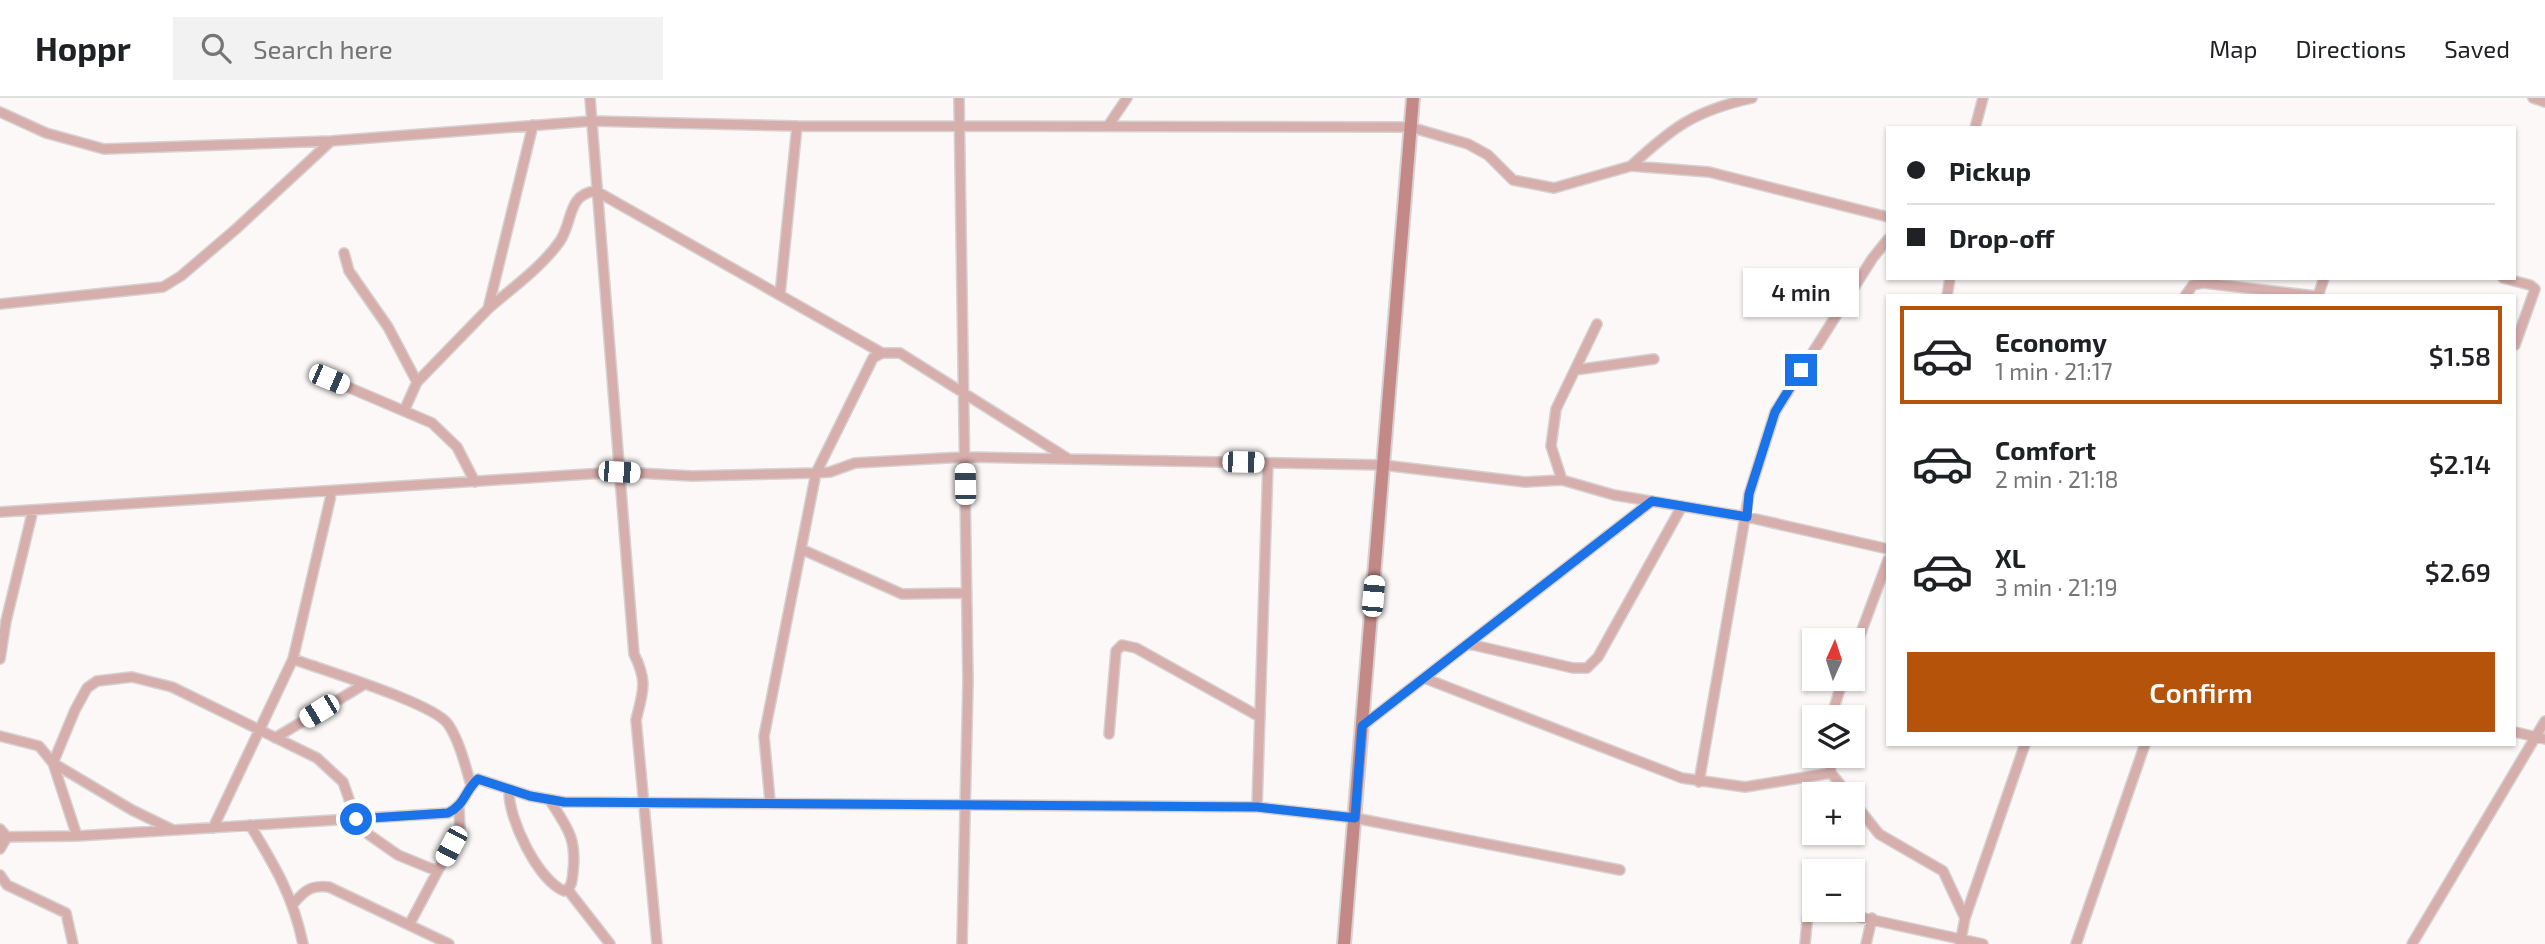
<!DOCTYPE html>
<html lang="en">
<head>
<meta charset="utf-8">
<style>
  body { margin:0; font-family:"Exo 2",sans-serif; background:#f2f2f2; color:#202124; height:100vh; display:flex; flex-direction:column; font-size:26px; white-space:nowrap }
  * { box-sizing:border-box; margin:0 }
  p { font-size:23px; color:#757577 }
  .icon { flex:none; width:38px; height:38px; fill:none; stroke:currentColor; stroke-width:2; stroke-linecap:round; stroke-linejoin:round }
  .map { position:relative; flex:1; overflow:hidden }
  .drawer { position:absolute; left:1886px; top:196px; width:630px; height:452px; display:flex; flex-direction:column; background:#fff; border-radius:0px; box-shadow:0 2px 5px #0004 }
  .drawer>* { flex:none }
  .hud { position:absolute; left:1886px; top:28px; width:630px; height:154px; border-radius:0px; box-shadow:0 2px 5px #0004; display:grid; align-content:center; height:154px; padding:0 21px; background:#fff }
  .needle { width:46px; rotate:3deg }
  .fabs { position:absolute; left:1802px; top:530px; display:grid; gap:14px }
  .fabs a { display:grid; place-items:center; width:63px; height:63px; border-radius:0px; background:#fff; box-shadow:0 2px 5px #0004; font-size:35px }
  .end { position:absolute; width:32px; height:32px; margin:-16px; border:9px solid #1a73e8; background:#fff; box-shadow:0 0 0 4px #fff }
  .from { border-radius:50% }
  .bubble { position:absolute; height:49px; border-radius:0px; background:#fff; box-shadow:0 2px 5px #0004; font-size:23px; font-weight:600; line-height:49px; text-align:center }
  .car { position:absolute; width:21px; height:42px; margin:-21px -10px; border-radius:9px; box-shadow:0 0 5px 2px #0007; background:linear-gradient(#fff 24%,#345 0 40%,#fff 0 76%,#345 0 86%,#fff 0) }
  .hud b { display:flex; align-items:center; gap:24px; height:66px; font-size:26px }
  .hud b+b { border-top:2px solid #e0e0e0 }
  .hud i { width:18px; height:18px; background:#202124 }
  ul { padding:12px 0 0; list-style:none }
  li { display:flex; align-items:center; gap:21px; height:98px; margin:0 14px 10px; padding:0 7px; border:4px solid transparent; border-radius:0px }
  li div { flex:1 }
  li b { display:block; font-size:26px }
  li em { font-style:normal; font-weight:600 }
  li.selected { border-color:#b45309 }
  li>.icon { width:63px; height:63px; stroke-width:1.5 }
  .action { display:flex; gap:14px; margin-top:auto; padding:14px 21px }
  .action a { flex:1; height:80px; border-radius:0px; background:#b45309; color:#fff; font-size:28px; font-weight:600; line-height:80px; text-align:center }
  header { display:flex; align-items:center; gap:42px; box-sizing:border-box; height:98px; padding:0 35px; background:#fff; border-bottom:2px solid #e0e0e0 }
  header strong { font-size:33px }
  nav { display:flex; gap:38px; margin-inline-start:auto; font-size:24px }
  .search { width:490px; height:63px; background:#f2f2f2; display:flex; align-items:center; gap:18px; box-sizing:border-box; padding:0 24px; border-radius:0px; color:#757577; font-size:26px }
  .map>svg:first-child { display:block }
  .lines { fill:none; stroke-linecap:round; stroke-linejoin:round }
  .street-casing { stroke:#d7d1d1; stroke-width:12 }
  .secondary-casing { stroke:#d7d1d1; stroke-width:16 }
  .street { stroke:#d6aeac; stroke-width:9 }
  .secondary { stroke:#c38987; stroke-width:12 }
  .route { stroke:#1a73e8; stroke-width:9 }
</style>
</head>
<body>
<header>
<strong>Hoppr</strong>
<div class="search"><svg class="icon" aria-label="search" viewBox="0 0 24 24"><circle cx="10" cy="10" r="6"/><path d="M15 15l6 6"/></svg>Search here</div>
<nav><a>Map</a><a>Directions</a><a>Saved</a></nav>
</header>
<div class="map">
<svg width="2545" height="846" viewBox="0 0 2545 846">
  <rect width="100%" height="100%" fill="#fdf8f8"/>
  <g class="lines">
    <defs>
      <path id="street" d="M590 0 634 556C648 584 643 593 636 622L657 846
        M959 0 968 584 962 846
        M2533 0 2545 4
        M0 14 46 35 104 51 331 43 592 23 797 28 1410 29 1468 46 1488 57 1513 82 1554 90 1631 68 1709 74 1888 119
        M1108 28 1127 0
        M1975 30 1983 0
        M1631 68C1673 29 1694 13 1752 0
        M344 155 349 173 388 229 417 284
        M2503 180 2530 187 2535 191 2515 247
        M780 197 797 28
        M1947 198 1950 180
        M2185 198 2193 187 2203 185 2316 198
        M2318 198 2324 180
        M0 206 163 189 181 178 236 131 331 43
        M488 211C512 190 542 169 560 143 573 124 567 96 596 93L882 255
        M1575 272 1654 261
        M329 281 432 325 457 349 475 384
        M404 313 417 284 488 211 533 27
        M1562 382 1551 348 1556 311 1597 226
        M0 414 619 374 692 378 816 375 830 374 855 365 964 359 1383 367 1525 384 1562 382 1614 397 1747 419 1888 451
        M801 451 902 496 966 495
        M1469 546 1573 570H1587L1598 559 1682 408
        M1853 556 1888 462
        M0 561 6 523 33 412
        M293 561C323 572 433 605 448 626 460 644 465 667 471 687
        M1424 580 1682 680 1745 689 1831 675
        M1831 620 1843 581
        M1362 628 1652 403
        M2515 634 2545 641
        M1109 636 1116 553 1122 547 1136 550 1260 619
        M0 638 39 648 53 665 77 738
        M275 640 363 587
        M1829 658 1831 675 1848 696
        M1699 684 1749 396 1775 314 1872 161 1888 141
        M509 692C508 721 538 782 564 793 572 790 572 783 573 774 577 740 567 729 549 701
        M770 703 764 638 816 375 873 260 882 255H900L1067 360
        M1853 703 1879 736 1943 773 1965 820 1960 846
        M1257 709 1268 365
        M250 727C275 768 293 798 303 846
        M213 730 293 561 332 393
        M0 731 7 739 0 751
        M171 731 132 712 53 665 75 612 87 590 97 583 132 579 172 589 317 660 343 684 356 721 368 736 398 757 437 773
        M0 739 77 738 448 715C465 707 465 692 478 681L530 698 564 704 1257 709 1355 720 1620 772
        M0 777 7 787 66 815 73 846
        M568 792 610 846
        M293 806C305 792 311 787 329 789L449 846
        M1827 812 1983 846
        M1965 820 2025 646
        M409 827 460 731 459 710
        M1805 846 1808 814 1817 812
        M1866 846 1872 820
        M2076 846 2145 646
        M2412 846 2545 623"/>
      <path id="secondary" d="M1344 846 1413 0"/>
    </defs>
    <!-- street casing -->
    <use href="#street" class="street-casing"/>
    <!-- secondary casing -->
    <use href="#secondary" class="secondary-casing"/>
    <!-- street -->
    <use href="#street" class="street"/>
    <!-- secondary -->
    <use href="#secondary" class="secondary"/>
  </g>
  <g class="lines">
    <!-- route -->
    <path class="route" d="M356 721 448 715C465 707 465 692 478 681L530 698 564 704 1257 709 1355 720 1362 628 1652 403 1747 419 1749 396 1775 314 1801 272"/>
  </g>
</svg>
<div class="fabs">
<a><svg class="needle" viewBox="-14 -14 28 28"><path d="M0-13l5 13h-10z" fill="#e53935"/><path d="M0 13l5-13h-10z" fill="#757577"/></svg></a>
<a><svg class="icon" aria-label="layers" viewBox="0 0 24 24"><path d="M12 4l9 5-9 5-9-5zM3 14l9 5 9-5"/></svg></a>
<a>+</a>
<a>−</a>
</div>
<i class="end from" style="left:356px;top:721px"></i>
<i class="end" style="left:1801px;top:272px"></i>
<div class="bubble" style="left:1743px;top:170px;width:116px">4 min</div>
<i class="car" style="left:329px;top:281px;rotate:113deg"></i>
<i class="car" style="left:1243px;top:364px;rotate:91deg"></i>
<i class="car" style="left:619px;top:374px;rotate:93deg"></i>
<i class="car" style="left:965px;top:386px;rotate:359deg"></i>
<i class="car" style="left:1373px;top:498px;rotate:5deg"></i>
<i class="car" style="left:319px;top:613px;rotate:239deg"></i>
<i class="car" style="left:451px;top:748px;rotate:208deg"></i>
<div class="hud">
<b><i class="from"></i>Pickup</b>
<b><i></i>Drop-off</b>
</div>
<section class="drawer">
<ul>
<li class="selected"><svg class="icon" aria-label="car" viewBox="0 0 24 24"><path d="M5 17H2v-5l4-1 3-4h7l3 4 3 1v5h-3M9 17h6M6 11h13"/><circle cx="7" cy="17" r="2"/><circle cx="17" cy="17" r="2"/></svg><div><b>Economy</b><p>1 min · 21:17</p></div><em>$1.58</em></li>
<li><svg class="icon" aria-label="car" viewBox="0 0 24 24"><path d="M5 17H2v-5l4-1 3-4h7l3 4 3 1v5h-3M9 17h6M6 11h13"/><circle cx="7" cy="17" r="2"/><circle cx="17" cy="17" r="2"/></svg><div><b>Comfort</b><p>2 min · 21:18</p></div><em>$2.14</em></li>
<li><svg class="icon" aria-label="car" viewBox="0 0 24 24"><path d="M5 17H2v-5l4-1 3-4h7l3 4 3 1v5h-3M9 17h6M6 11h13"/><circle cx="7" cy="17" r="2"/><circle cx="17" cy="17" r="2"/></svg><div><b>XL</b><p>3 min · 21:19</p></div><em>$2.69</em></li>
</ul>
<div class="action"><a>Confirm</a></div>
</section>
</div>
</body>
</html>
